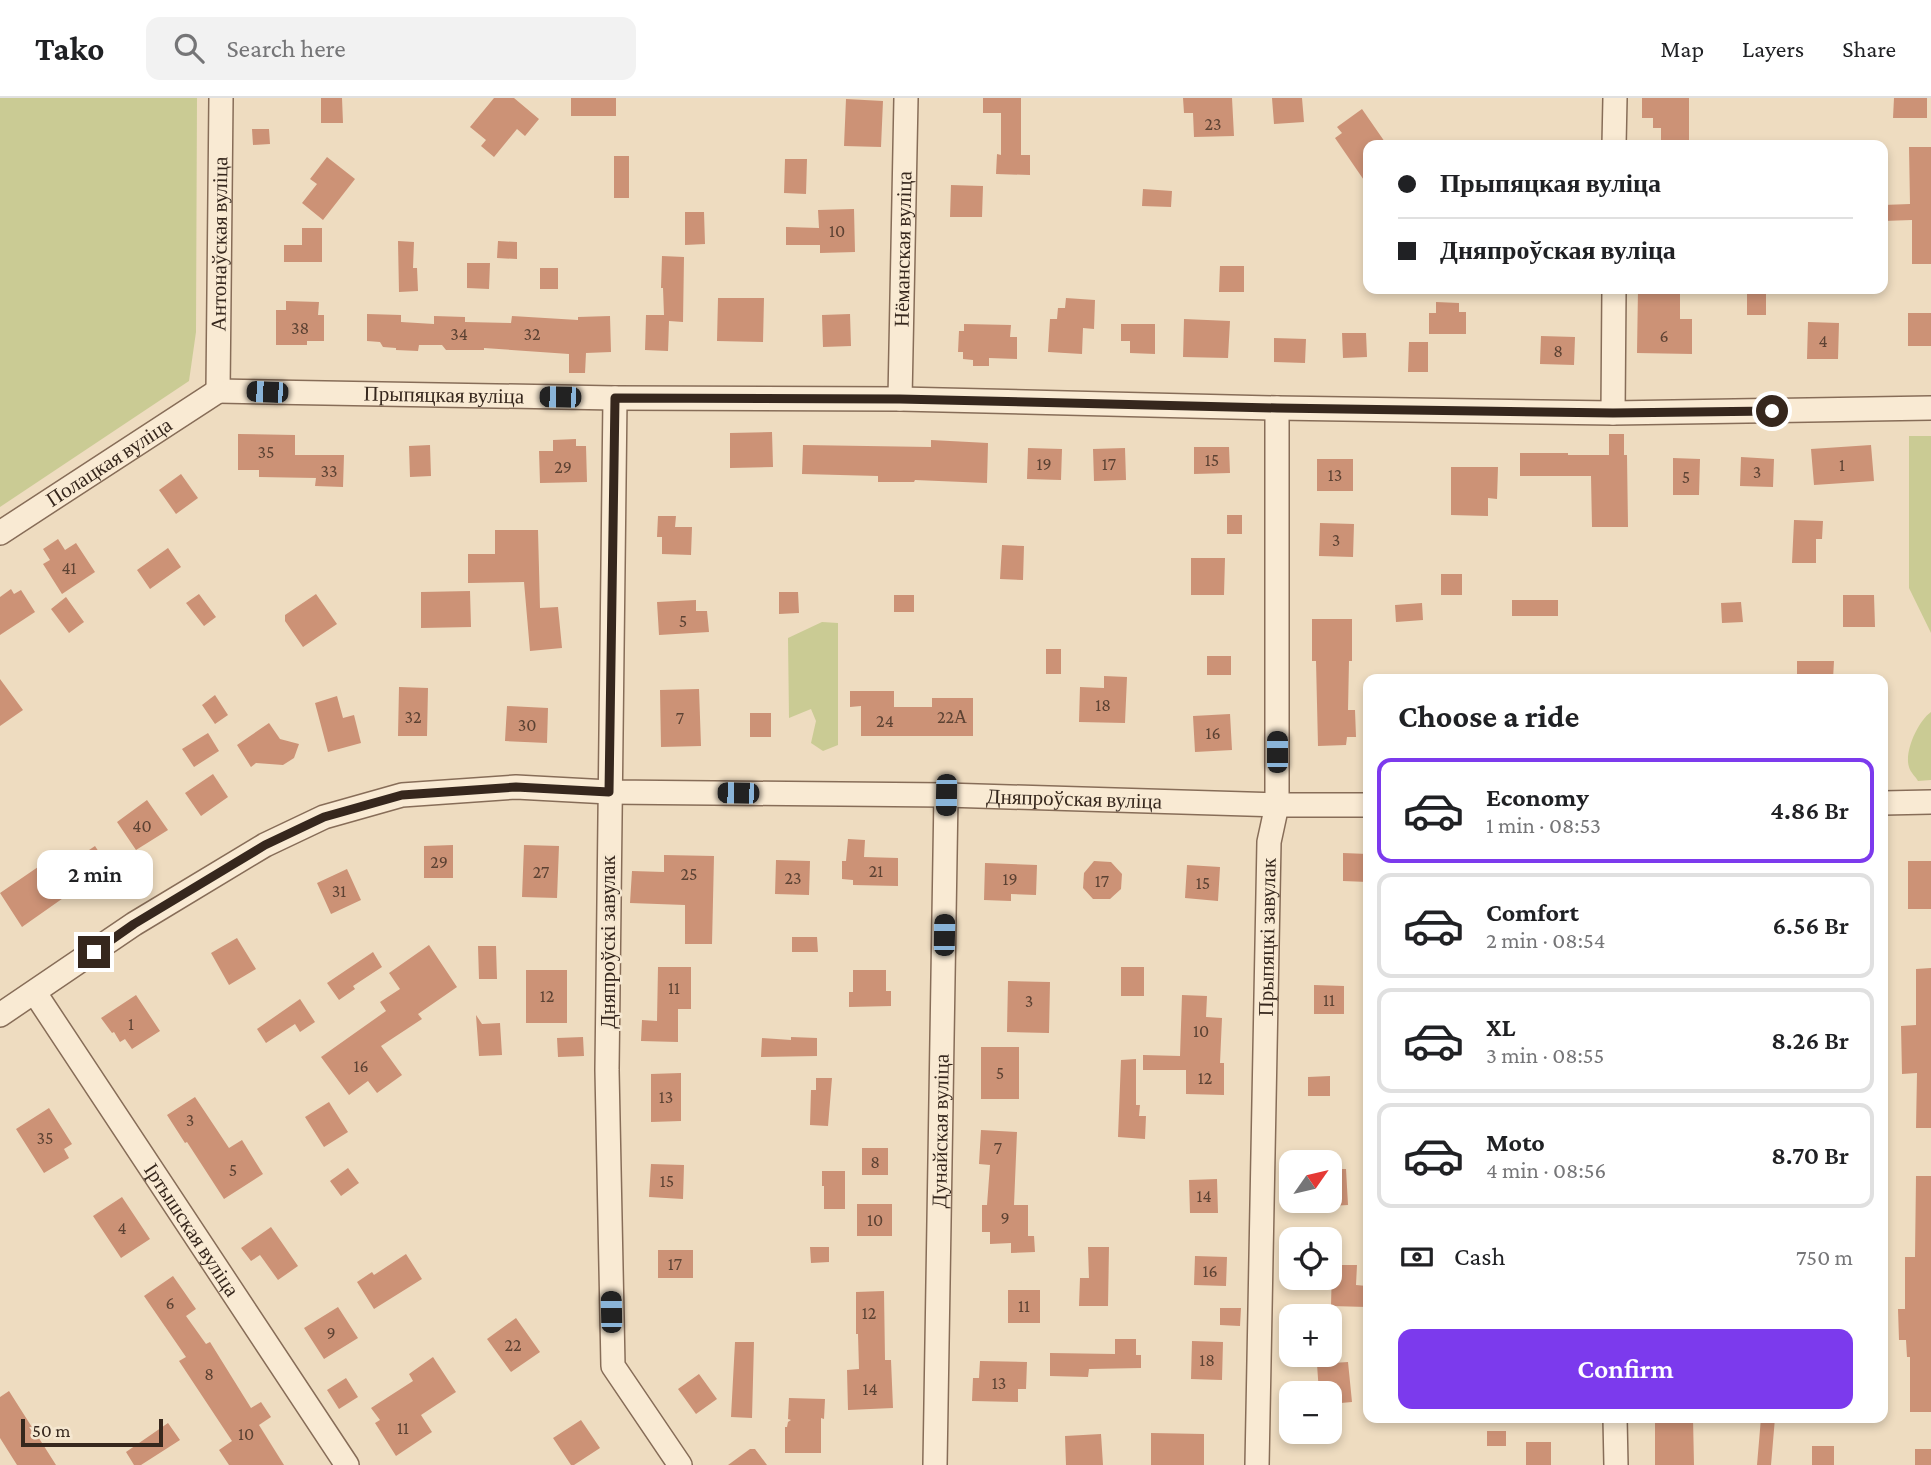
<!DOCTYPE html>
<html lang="en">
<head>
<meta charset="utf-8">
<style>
  body { margin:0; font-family:"Crimson Pro",serif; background:#f2f2f2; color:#202124; height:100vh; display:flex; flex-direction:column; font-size:26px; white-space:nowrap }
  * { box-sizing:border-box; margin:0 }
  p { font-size:23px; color:#757577 }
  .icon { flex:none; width:38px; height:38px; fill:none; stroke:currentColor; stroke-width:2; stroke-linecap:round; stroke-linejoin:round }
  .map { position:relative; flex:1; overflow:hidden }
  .sheet { position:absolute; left:1363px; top:576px; width:525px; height:749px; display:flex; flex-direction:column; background:#fff; border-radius:14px; box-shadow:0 4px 10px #0003 }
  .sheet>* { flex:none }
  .top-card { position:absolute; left:1363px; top:42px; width:525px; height:154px; border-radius:14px; box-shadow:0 4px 10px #0003; display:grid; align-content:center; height:154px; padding:0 35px; background:#fff }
  .needle { width:46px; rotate:56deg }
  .buttons { position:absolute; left:1279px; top:1052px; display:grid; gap:14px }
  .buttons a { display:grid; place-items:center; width:63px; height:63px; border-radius:14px; background:#fff; box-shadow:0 4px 10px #0003; font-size:35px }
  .scale { position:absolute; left:21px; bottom:18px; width:142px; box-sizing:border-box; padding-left:7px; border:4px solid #36271d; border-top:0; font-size:19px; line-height:24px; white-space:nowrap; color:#36271d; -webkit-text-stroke:5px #f5e7d0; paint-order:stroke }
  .end { position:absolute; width:32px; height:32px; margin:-16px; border:9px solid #36271d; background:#fff; box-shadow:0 0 0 4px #fff }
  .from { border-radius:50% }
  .bubble { position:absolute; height:49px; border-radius:14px; background:#fff; box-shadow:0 4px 10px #0003; font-size:23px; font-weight:600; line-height:49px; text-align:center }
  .car { position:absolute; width:21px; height:42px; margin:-21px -10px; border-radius:9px; box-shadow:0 0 5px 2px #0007; background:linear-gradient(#222 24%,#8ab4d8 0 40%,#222 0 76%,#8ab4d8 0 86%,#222 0) }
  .top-card b { display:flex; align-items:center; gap:24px; height:66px; font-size:26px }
  .top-card b+b { border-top:2px solid #e0e0e0 }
  .top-card i { width:18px; height:18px; background:#202124 }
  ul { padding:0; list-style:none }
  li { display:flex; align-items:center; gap:21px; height:105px; margin:0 14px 10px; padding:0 21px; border:4px solid #e0e0e0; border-radius:14px }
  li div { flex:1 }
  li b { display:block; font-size:26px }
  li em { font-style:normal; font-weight:600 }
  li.active { border-color:#7c3aed }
  li>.icon { width:63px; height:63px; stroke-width:1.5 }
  h2 { padding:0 35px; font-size:32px; line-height:84px }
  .pay { display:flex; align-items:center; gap:18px; height:77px; padding:0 35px; font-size:26px }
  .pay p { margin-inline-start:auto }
  .button { display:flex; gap:14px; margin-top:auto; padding:14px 35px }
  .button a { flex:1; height:80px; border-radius:14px; background:#7c3aed; color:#fff; font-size:28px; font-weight:600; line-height:80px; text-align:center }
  header { display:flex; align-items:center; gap:42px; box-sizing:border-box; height:98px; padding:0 35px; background:#fff; border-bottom:2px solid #e0e0e0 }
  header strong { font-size:33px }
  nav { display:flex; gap:38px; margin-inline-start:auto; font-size:24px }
  .search { width:490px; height:63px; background:#f2f2f2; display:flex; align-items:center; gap:18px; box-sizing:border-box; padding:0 24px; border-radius:14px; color:#757577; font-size:26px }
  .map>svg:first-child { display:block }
  .green { fill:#cacb94 }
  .building { fill:#cc9276 }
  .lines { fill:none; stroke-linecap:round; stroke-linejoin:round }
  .street-casing { stroke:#876d58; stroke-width:26 }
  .street { stroke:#f9ead3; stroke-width:23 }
  .route { stroke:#36271d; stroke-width:9 }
  .labels { text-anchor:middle; stroke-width:5; stroke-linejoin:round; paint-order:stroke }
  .number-label { font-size:18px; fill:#5c4233 }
  .street-label { font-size:21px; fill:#36271d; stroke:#f5e7d0 }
</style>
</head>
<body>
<header>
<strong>Tako</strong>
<div class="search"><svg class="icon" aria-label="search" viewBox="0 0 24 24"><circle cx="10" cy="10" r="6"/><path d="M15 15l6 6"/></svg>Search here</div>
<nav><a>Map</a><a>Layers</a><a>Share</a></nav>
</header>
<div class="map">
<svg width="1931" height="1367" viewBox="0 0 1931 1367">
  <rect width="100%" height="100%" fill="#eedcc0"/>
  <!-- green -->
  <path class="green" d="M0 0H197L196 234 189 283 0 409Z
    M1909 338H1931V535L1909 490Z
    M822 524 838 525V647L823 653 811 645 816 623 811 611 789 620 788 540Z
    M1931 614V682L1918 683C1916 679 1910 674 1909 669 1904 654 1918 623 1931 614Z"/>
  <!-- building -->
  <path class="building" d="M321 0H342L343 25H321Z
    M494 0H514L539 21 525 38 517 31 494 59 481 48 486 42 470 29Z
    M571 0H616V18H571Z
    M983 0H1021V57H1030V77L996 76 997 56 1001 57V15H983Z
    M1183 0H1232L1234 38 1194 39 1193 15H1184Z
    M1272 0H1302L1304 24 1274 26Z
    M1642 0H1689V47H1661V30H1653V20H1642Z
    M1894 0H1927V20H1893Z
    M846 1 883 3 881 49 844 48Z
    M1362 11 1387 47H1368V88L1335 40 1342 35 1337 29Z
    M252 31H269L270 46 253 47Z
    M1909 49H1931V166H1912V122L1883 123V107L1910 106Z
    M614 58H629V100H614Z
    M327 59 355 81 323 122 302 105 317 86 310 81Z
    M785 61H807L806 96 784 95Z
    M951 87 983 88 982 119H950Z
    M1143 91 1172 93 1171 109 1142 108Z
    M854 111 855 154 820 155V147H786V129L819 130 818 112Z
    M685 114H704L705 146 685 147Z
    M302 130H322V164H284V147H302Z
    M398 143 414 144 413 170H417L418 193 399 194Z
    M498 143 517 144V161L497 160Z
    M662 158 684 159 683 224 669 223 668 253 645 252 646 217H664L663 190H661Z
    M467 165H490L489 191 467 190Z
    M1220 168H1244V194H1219Z
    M540 170H558V191H540Z
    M1638 191H1680V221H1692V256L1637 255Z
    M1747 191H1766V217H1747Z
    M718 200H764L763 244 717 243Z
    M1066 200 1095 202 1094 231 1083 230 1082 256 1048 254 1050 221H1057L1058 210H1065Z
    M286 203 319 204 318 217H324V243H307V247H276V212H286Z
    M1436 204 1459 205V214H1466V236H1429V215H1436Z
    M1908 215H1931V248H1908Z
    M367 216 401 217V224L434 226V218L465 219V224L511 225 512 218 578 222V219L610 218 611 254 586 255 585 275H569V256L484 250V252H446L442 247H419L418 253 396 252V250L383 249 380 244 367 243Z
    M850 216 851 248 823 249 822 217Z
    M1184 221 1230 223 1228 260 1183 259Z
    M1808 224 1839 225 1838 261H1807Z
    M964 226 1011 227 1010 239H1017V261L989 260V268H973V262L963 261V254H958L959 233H964Z
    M1121 226H1155V256L1130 255V243H1121Z
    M1342 235H1366L1367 259 1343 260Z
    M1541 238 1575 239 1574 267 1540 266Z
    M1274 240 1306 241 1305 265 1274 264Z
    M1409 244H1428V274H1408Z
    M772 334 773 369 730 370V335Z
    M238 336 295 337V357H344L343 389 315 388 316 380 259 379V372H238Z
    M1609 336H1624V357H1627L1628 429H1592L1591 378H1520V355H1568V357H1609Z
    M576 341V348H586L587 384 540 385 539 353H553V342Z
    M931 342 988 345 987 385 915 382 914 384H878V378L802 376 803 347 931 349Z
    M430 347 431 378 410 379 409 348Z
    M1871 347 1874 383 1814 387 1811 351Z
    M1194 349H1229L1230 375 1194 376Z
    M1028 350 1062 351 1061 382 1027 381Z
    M1125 350 1126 382 1094 383 1093 351Z
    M1741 359 1774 361 1773 389 1740 388Z
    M1673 360 1700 361 1699 397H1673Z
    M1317 361H1353V393H1317Z
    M1451 369H1498L1497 401 1488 400V418L1451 417Z
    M181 376 198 400 176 416 159 392Z
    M1227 417H1242V436H1227Z
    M658 418H676L675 429H692L691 457 662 456V439H657Z
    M1794 422 1823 423 1822 441H1816V465H1792Z
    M1320 425 1354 426 1353 459 1319 458Z
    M495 432H538L540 510 558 509 562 550 530 553 524 484 468 485V456H495Z
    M58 441 65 452 76 445 95 474 62 496 43 466 50 462 43 451Z
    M1002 447 1024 448 1023 482 1000 481Z
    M168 450 181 469 150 491 137 472Z
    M1191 460H1225L1224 497H1191Z
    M1441 476H1462V497H1441Z
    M11 491 14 496 21 492 35 514 0 537V499Z
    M470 493 471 529 421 530V494Z
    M779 494H798L799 515 779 516Z
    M199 496 216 519 204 528 186 505Z
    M316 496 337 526 303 549 285 523V517Z
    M894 497H914V514H894Z
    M1843 497H1874L1875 529H1843Z
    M66 499 84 524 69 535 51 511Z
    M696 502V513H707L709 534 659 537 657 504Z
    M1512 502H1558V518H1512Z
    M1741 504 1743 524 1722 525 1721 505Z
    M1422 505 1423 522 1396 524 1395 507Z
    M1312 521H1352V563H1349L1348 612H1355L1356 639H1347L1346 647 1318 648 1316 563H1312Z
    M1046 551H1061V576H1046Z
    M1207 558H1231V577H1207Z
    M1797 563H1834L1833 581H1797Z
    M1104 578 1127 579 1125 625 1079 624 1080 589 1104 590Z
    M0 581 23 612 0 628Z
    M399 589 428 590 427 638H398Z
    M699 591 701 648 661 649 660 592Z
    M850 593H894V609H932V600H973V638H861V608L850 609Z
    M215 597 228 617 215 626 202 607Z
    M337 598 343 620 354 617 361 645 328 654 315 605Z
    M507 608 548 610 547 645 505 643Z
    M750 615H771V639H750Z
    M1230 616 1232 652 1195 654 1193 618Z
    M269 625 280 641 299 646 294 660 283 667 256 665 251 669 237 647Z
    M208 635 219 653 194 669 182 651Z
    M213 676 228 699 201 718 185 695Z
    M147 702 168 732 136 752 117 724Z
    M848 741 865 742 864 759 898 760V788L853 787V782L842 781V763H846Z
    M453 747V780H424V748Z
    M524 747 559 748 557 800 522 799Z
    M95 748 110 771 77 793 76 791 22 829 0 795 38 769 46 781Z
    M1343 755 1368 756V784L1343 783Z
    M664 757 714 758 712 846H685V807L630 805 632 773 664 774Z
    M776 762 810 763 809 797 775 796Z
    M1094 763 1111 764 1122 776 1121 791 1110 801H1093L1083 790 1084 775Z
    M1908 763H1931V811H1908Z
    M985 765 1037 767 1036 797 1011 796V803L984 802Z
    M1187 767 1220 769 1218 803 1185 800Z
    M347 771 361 802 331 816 317 785Z
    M792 839H817L818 854H792Z
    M237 840 256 871 229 887 211 855Z
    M429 847 457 889 418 916 422 921 381 948 402 977 377 995 368 983 349 997 321 959 386 913 380 904 400 891 389 875Z
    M478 848H496L497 881H479Z
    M373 854 382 869 353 888 355 891 339 902 327 885Z
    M658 869H691V911H678V944L641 943 642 922 657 923Z
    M1121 869H1144V898H1121Z
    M1931 870V1030H1916L1917 975 1902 976 1901 928 1916 927V871Z
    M526 872H567V925H526Z
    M853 872H886V893H891V908L849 909V894H853Z
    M1008 883 1050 884 1049 935 1007 934Z
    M1314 887 1344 888V916H1314Z
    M136 897 160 933 132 951 125 941 120 944 114 934 112 935 101 920Z
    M1182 897 1207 898 1206 919 1222 920 1220 965H1224V997L1186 996V972H1143V957L1180 958Z
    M300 901 315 924 300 934 295 926 266 945 257 931Z
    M476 917 482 926 500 925 502 957 479 958Z
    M583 939 584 958 558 959 557 940Z
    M791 939 817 940V958L761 959 762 940 791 942Z
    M981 949H1019V1001H981Z
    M1136 961V1007H1140L1139 1018H1146L1145 1041 1118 1039 1121 962Z
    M681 975V1023L651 1024V976Z
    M1330 978V998H1308V979Z
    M816 980H832L828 1028 810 1027 811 992H816Z
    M195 999 229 1050 242 1042 263 1076 224 1101 187 1044 185 1045 167 1017Z
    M329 1004 348 1034 324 1049 305 1019Z
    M49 1010 72 1046 64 1051 69 1060 44 1075 16 1031Z
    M981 1032 1017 1034 1014 1107H1028V1138H1034L1035 1154 1011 1155V1145L990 1146V1134H982V1107H987L990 1067 979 1066Z
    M862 1050H888V1077H862Z
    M651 1066 684 1067 683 1101 649 1099Z
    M348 1070 359 1085 341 1098 330 1083Z
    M1330 1071H1346L1348 1107 1330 1108Z
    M822 1073H845V1111H824V1088H822Z
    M1916 1078H1931V1314H1910V1259H1907L1906 1242H1899L1898 1211H1905V1159H1915Z
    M1217 1081 1218 1115H1190L1189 1082Z
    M122 1099 150 1141 121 1160 93 1118Z
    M857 1106H892V1138H857Z
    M271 1129 298 1168 278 1182 260 1157 251 1163 241 1150Z
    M810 1149H829V1164L811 1165Z
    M1088 1149H1109L1108 1208H1079L1080 1180H1089Z
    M658 1152H693V1180H658Z
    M406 1156 422 1181 374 1211 357 1184 372 1174 374 1177Z
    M1195 1158 1227 1159 1226 1188 1194 1187Z
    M1332 1167H1357L1356 1187 1367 1188V1209L1331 1208Z
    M173 1178 196 1211 186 1218 206 1246 210 1244 251 1310 261 1304 271 1319 259 1327 284 1367H229L219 1352 232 1343 179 1263 186 1259 144 1198Z
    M1008 1192H1040V1225H1008Z
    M884 1193 885 1262H891L893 1310 848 1312 847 1272 859 1271 858 1236H856V1194Z
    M338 1209 358 1240 324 1261 304 1230Z
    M1220 1210H1241L1240 1228 1220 1227Z
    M516 1220 540 1254 511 1274 487 1241Z
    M1115 1241H1136V1257H1141V1270L1089 1271 1088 1279 1050 1278V1255L1115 1256Z
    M1192 1243 1223 1244 1222 1282 1191 1281Z
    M735 1244H754L752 1320 731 1319Z
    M433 1259 456 1294 421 1317 432 1334 396 1358 375 1325 380 1322 371 1310 413 1283 409 1276Z
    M980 1263 1027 1264 1026 1291H1018V1304L972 1303 973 1280H979Z
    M1348 1264 1352 1304 1330 1306V1295H1319L1317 1266Z
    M699 1276 717 1301 696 1316 678 1291Z
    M346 1280 358 1299 339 1311 327 1292Z
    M9 1293 56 1367H17L0 1340V1299Z
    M789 1300 825 1301 824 1321 821 1320V1355H785V1329H787L788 1324 791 1322 788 1321Z
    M1655 1320H1693L1694 1367H1655Z
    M1761 1320H1775L1771 1367H1757Z
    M581 1322 600 1350 574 1367H571L553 1340Z
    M168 1325 180 1342 141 1367H134L126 1354Z
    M1487 1333H1506V1348H1487Z
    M1151 1335 1204 1336V1367H1151Z
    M1101 1336 1103 1367H1066L1065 1338Z
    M1526 1344H1551V1367H1526Z
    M1812 1348H1834V1367H1812Z
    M750 1351H755L767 1367H728Z
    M1915 1351H1931V1367H1915Z"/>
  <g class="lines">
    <defs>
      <g id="street">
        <path d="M1614 47 1615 0"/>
        <path id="s1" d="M218 293 615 300 900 301 1277 310 1613 315 1931 310"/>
        <path id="s2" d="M218 293 221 0"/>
        <path d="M615 300 607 972 613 1268 680 1367"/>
        <path id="s3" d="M900 301 906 0"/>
        <path d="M1613 315 1614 191"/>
        <path id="s4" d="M0 435 218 293"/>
        <path d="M1883 705 1931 704"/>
        <path id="s5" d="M35 895 347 1367"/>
        <path id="s6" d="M0 917 134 826 265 747 324 719 402 697 516 689 609 694 946 697 1277 707H1368"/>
        <path d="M1615 1320 1616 1367"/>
        <path id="s7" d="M935 1367 946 697"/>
        <path id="s8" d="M1257 1367 1269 744 1277 707V310"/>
      </g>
    </defs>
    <!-- street casing -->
    <use href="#street" class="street-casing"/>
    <!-- street -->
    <use href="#street" class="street"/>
  </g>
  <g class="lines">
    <!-- route -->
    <path class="route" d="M94 854 134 826 265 747 324 719 402 697 516 689 609 694 615 300 900 301 1277 310 1613 315 1772 313"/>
  </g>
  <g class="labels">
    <!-- number labels -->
    <g class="number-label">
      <text x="1213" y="32">23</text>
      <text x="837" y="139">10</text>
      <text x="300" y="236">38</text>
      <text x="459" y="242">34</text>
      <text x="532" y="242">32</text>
      <text x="1664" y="244">6</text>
      <text x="1823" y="249">4</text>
      <text x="1558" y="259">8</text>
      <text x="266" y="360">35</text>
      <text x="1212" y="368">15</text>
      <text x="1044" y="372">19</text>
      <text x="1109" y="372">17</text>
      <text x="1842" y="373">1</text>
      <text x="563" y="375">29</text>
      <text x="329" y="379">33</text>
      <text x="1757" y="380">3</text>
      <text x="1335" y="383">13</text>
      <text x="1686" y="385">5</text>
      <text x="1336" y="448">3</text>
      <text x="69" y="476">41</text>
      <text x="683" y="529">5</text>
      <text x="1103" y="613">18</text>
      <text x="413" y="625">32</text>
      <text x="952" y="625">22А</text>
      <text x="680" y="626">7</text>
      <text x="885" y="629">24</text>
      <text x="527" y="633">30</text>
      <text x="1213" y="641">16</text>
      <text x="142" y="734">40</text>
      <text x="439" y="770">29</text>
      <text x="876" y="779">21</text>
      <text x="541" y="780">27</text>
      <text x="689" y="782">25</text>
      <text x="793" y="786">23</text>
      <text x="1010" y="787">19</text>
      <text x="1102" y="789">17</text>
      <text x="1203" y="791">15</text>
      <text x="339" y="799">31</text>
      <text x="674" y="896">11</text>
      <text x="547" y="904">12</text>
      <text x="1329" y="908">11</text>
      <text x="1029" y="909">3</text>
      <text x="131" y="932">1</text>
      <text x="1201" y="939">10</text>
      <text x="361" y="974">16</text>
      <text x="1000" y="981">5</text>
      <text x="1205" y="986">12</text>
      <text x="666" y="1005">13</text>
      <text x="190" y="1028">3</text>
      <text x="45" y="1046">35</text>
      <text x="998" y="1056">7</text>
      <text x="875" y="1070">8</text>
      <text x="233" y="1078">5</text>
      <text x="667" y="1089">15</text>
      <text x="1204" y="1104">14</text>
      <text x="1005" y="1126">9</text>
      <text x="875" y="1128">10</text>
      <text x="122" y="1136">4</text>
      <text x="675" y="1172">17</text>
      <text x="1210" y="1179">16</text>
      <text x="170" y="1211">6</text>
      <text x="1024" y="1214">11</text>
      <text x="869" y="1221">12</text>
      <text x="331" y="1241">9</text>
      <text x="513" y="1253">22</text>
      <text x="1207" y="1268">18</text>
      <text x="209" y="1282">8</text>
      <text x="999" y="1291">13</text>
      <text x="870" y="1297">14</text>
      <text x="403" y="1336">11</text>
      <text x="246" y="1342">10</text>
    </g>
    <!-- street labels -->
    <g class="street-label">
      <text dy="7" stroke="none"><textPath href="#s2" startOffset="147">Антонаўская вуліца</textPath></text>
      <text dy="7" stroke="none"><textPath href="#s3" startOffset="150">Нёманская вуліца</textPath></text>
      <text dy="7" stroke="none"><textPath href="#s1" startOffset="226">Прыпяцкая вуліца</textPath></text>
      <text dy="7" stroke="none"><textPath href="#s4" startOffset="130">Полацкая вуліца</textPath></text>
      <text dy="7" stroke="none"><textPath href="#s6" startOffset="1134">Дняпроўская вуліца</textPath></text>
      <text dy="7" stroke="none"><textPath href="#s8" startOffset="528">Прыпяцкі завулак</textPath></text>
      <text transform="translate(608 844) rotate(-90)" y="7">Дняпроўскі завулак</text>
      <text dy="7" stroke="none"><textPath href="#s7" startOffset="334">Дунайская вуліца</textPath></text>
      <text dy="7" stroke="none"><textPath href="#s5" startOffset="284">Іртышская вуліца</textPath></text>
    </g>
  </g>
</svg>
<div class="buttons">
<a><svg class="needle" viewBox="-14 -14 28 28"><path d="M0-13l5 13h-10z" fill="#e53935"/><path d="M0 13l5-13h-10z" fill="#757577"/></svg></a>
<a><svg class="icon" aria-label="locate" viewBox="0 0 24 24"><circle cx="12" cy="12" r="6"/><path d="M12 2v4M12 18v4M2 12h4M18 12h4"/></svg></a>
<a>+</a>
<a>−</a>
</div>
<div class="scale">50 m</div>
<i class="end from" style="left:1772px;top:313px"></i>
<i class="end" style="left:94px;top:854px"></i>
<div class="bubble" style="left:37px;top:752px;width:116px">2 min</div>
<i class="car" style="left:267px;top:294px;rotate:272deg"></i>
<i class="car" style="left:560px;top:299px;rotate:271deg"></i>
<i class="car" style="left:1277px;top:654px;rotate:0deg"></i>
<i class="car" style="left:738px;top:695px;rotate:271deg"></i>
<i class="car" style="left:946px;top:697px;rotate:181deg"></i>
<i class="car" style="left:944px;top:837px;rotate:1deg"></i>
<i class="car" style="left:611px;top:1214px;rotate:359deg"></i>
<div class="top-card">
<b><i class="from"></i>Прыпяцкая вуліца</b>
<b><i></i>Дняпроўская вуліца</b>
</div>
<section class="sheet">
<h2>Choose a ride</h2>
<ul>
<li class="active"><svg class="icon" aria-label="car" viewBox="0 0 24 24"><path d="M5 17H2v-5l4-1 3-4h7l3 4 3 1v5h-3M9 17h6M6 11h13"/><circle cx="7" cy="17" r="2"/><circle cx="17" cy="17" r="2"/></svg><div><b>Economy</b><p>1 min · 08:53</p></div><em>4.86 Br</em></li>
<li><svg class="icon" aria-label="car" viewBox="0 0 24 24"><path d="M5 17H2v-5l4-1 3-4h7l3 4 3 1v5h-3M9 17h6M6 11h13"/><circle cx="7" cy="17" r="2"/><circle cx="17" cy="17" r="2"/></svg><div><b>Comfort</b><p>2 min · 08:54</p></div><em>6.56 Br</em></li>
<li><svg class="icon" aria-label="car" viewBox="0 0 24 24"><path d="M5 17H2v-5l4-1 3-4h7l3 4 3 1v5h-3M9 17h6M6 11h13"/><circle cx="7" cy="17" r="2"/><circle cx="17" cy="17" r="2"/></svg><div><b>XL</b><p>3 min · 08:55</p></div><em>8.26 Br</em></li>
<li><svg class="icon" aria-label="car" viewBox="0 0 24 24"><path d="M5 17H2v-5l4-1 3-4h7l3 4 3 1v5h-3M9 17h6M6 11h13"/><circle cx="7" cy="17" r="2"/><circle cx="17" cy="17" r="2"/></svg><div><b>Moto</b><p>4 min · 08:56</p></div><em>8.70 Br</em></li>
</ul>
<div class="pay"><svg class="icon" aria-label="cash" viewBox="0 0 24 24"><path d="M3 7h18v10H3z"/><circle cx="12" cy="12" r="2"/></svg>Cash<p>750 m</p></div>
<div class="button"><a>Confirm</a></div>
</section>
</div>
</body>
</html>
